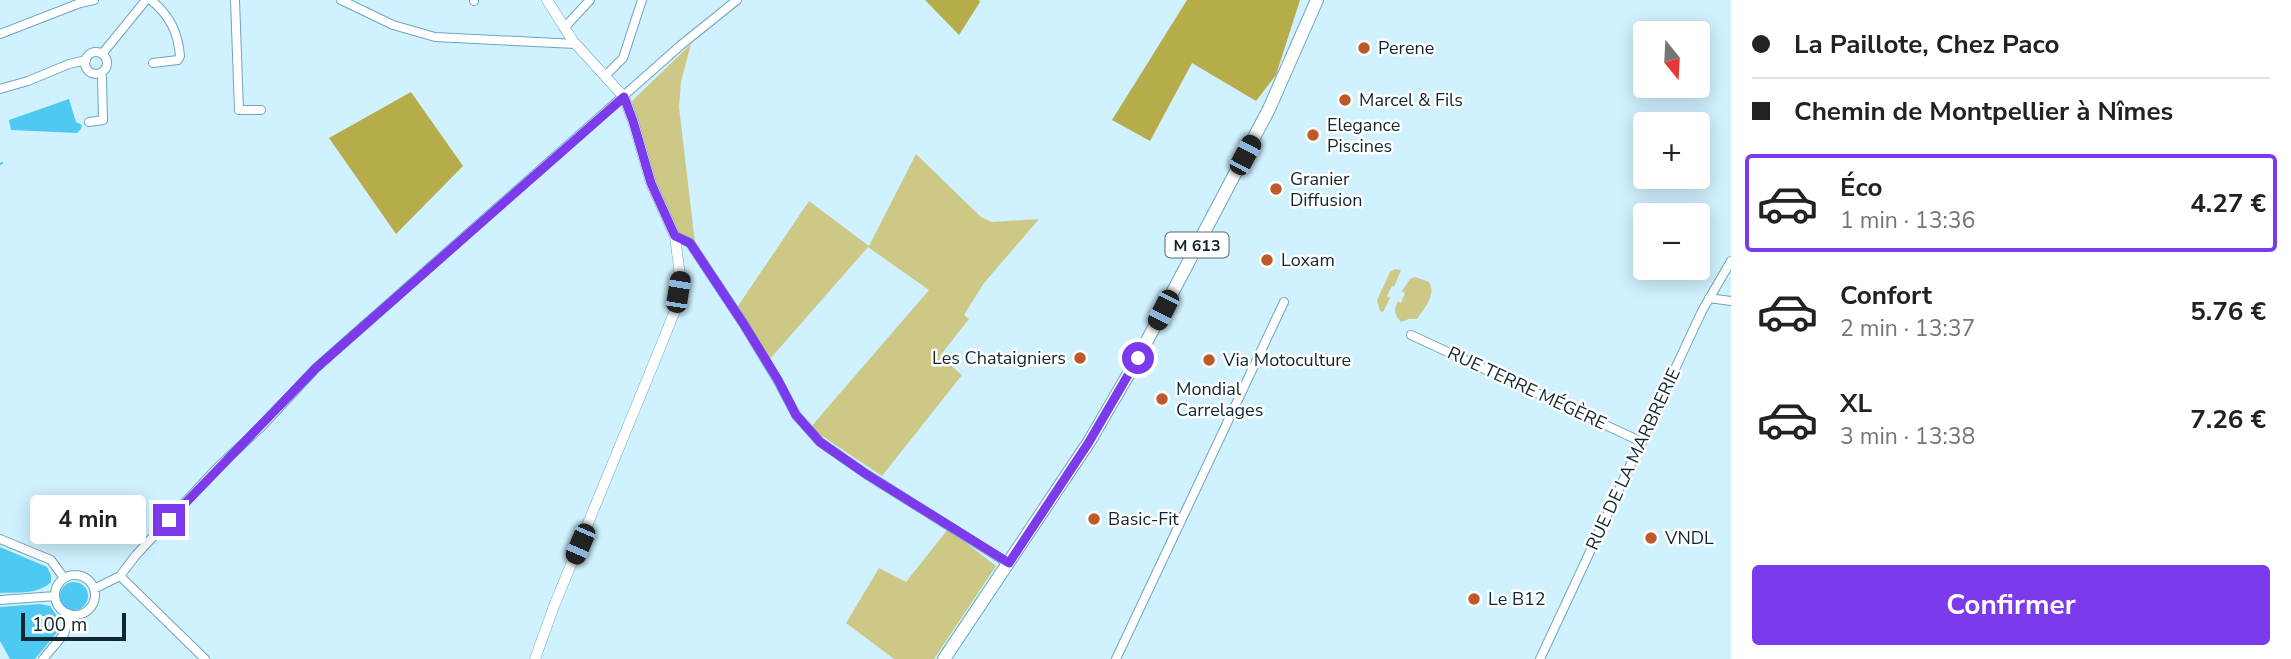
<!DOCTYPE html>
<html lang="fr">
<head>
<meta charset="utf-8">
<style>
  body { margin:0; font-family:"Nunito Sans",sans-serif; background:#f2f2f2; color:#222; height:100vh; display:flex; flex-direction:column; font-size:26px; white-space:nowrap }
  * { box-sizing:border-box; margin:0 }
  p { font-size:23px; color:#767676 }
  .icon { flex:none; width:38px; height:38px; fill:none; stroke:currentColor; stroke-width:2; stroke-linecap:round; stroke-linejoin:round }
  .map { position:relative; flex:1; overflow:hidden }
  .side { display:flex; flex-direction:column; background:#fff; width:560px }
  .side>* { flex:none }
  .hud { display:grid; align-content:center; height:154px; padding:0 21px; background:#fff }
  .needle { width:46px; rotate:162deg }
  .tools { position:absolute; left:1633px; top:21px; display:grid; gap:14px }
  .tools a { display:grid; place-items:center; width:77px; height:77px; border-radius:7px; background:#fff; box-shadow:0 4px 18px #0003; font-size:35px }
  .scale { position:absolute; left:21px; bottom:18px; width:105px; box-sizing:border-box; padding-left:7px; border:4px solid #102730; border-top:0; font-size:19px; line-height:24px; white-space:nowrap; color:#102730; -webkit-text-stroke:5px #fff; paint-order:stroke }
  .end { position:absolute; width:32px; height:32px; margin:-16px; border:9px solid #7c3aed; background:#fff; box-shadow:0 0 0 4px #fff }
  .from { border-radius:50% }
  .bubble { position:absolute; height:49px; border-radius:7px; background:#fff; box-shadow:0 4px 18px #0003; font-size:23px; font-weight:700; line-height:49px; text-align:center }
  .car { position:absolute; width:21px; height:42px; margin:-21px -10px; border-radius:9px; box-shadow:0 0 5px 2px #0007; background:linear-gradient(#222 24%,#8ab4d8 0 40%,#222 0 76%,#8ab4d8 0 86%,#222 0) }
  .hud b { display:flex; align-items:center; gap:24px; height:66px; font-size:26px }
  .hud b+b { border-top:2px solid #e0e0e0 }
  .hud i { width:18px; height:18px; background:#222 }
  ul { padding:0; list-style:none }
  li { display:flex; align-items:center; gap:21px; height:98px; margin:0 14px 10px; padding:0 7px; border:4px solid transparent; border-radius:7px }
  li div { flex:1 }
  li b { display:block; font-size:26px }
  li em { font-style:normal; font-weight:700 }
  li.active { border-color:#7c3aed }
  li>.icon { width:63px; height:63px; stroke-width:1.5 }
  .cta { display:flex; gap:14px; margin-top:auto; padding:14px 21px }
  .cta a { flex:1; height:80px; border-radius:7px; background:#7c3aed; color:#fff; font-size:28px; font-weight:700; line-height:80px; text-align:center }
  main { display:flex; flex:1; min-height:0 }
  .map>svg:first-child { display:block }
  .green { fill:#cdc886 }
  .forest { fill:#b6ac49 }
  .water { fill:#4ec9f1 }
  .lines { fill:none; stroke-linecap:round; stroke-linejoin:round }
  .stream { stroke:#4ec9f1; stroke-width:2 }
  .minor-casing { stroke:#6da5ba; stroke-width:10 }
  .tertiary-casing { stroke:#6da5ba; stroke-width:11 }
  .primary-casing { stroke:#6da5ba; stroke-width:14 }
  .minor { stroke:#fff; stroke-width:8 }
  .tertiary { stroke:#fff; stroke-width:10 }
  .primary { stroke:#fff; stroke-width:12 }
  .route { stroke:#7c3aed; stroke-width:9 }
  .poi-dot { fill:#bf5929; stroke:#fff; stroke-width:2.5 }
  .labels { text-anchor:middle; stroke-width:5; stroke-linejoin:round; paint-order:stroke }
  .shield { fill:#fff; stroke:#58686e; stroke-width:2 }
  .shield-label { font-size:16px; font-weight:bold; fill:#102730 }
  .poi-label { font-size:18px; fill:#102730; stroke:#fff; text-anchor:start }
  .street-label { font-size:18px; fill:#102730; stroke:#fff }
</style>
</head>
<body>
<main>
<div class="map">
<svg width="1731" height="659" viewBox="0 0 1731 659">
  <rect width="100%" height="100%" fill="#d0f1ff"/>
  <!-- green -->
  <path class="green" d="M691 44 681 82 679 107 695 243 679 233 656 184 632 101Z
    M916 154 981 217 992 222 1039 219 984 283 964 315 969 319 940 356 962 375 882 476 810 428 929 290 868 247 770 359 738 306 809 201 869 246Z
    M1395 269 1401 270 1394 287 1392 286 1387 296 1390 298 1383 312 1380 311 1377 300 1390 272Z
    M1415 277 1429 282C1437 295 1424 308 1417 319H1409L1401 322C1395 314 1393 312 1398 301L1401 303 1405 293 1402 291 1410 279Z
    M948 529 996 566 934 659H894L846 623 879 568 906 582Z"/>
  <!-- forest -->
  <path class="forest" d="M925 0H979L980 2 959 35Z
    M1187 0H1300L1276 75 1256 101 1192 63 1150 141 1112 120Z
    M411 92 463 166 396 234 329 138Z"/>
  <!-- water -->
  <path class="water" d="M69 99 76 122 82 125 81 129 77 133 11 130 9 120Z
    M0 547 47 567 51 575V582C38 595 17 592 0 593Z
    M60 596a14 14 0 1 1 28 0a14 14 0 1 1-28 0Z
    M40 604 50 606 59 619V630L35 659H10L0 641V607Z"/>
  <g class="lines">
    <!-- stream -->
    <path class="stream" d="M0 164 2 163"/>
    <defs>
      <path id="minor" d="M151 0C170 16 178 32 180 56L178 60 153 63
        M235 0 239 110H261
        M341 0 393 25 435 37 576 44
        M474 0V1
        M564 28 590 0
        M0 34 80 3 94 0
        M85 63a11 11 0 1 1 22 0a11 11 0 1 1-22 0Z
        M102 54 146 0
        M605 76 623 58 642 0
        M0 89 28 81 69 64 86 60
        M89 122 103 120 102 77 100 73
        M675 236 690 243 743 323 778 381 796 415 820 442 866 474 1008 563
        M1709 298 1731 301
        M1411 335 1642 442
        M0 539 51 560 64 578
        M55 595a20 20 0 1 1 40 0a20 20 0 1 1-40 0Z
        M120 576 205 659
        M94 589 120 576 136 555 217 468 262 426 316 368 681 45 737 0
        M0 600 55 596
        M43 659 64 634 70 614
        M1116 659 1284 302
        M1540 659 1702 311 1731 261"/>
      <path id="tertiary" d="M535 659 554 606 660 348 676 308 680 276 675 236 651 183 633 121 624 97 573 41 547 0"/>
      <path id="primary" d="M944 659 1089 442 1138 358 1269 109 1317 0"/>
    </defs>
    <!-- minor casing -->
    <use href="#minor" class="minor-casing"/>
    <!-- tertiary casing -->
    <use href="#tertiary" class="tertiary-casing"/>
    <!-- primary casing -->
    <use href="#primary" class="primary-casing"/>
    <!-- minor -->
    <use href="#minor" class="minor"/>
    <!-- tertiary -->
    <use href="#tertiary" class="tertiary"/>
    <!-- primary -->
    <use href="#primary" class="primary"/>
  </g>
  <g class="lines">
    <!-- route -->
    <path class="route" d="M169 520 316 368 624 97 633 121 651 183 675 236 690 243 743 323 778 380 796 415 820 442 866 474 1009 563 1089 442 1138 358"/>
  </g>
  <!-- markers -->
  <g class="poi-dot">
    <circle cx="1364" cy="48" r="7"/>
    <circle cx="1345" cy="100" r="7"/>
    <circle cx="1313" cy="135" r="7"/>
    <circle cx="1276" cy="189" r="7"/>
    <circle cx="1267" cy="260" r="7"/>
    <circle cx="1080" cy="358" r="7"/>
    <circle cx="1209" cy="360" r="7"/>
    <circle cx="1162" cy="399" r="7"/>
    <circle cx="1094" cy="519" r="7"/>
    <circle cx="1651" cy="538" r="7"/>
    <circle cx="1474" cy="599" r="7"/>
  </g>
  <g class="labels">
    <!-- shield labels -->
    <rect class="shield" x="1165.5" y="232.5" width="63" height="25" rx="5"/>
    <g class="shield-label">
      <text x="1197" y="251">M 613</text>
    </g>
    <!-- poi labels -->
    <g class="poi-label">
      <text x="1378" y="54">Perene</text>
      <text x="1359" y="106">Marcel &amp; Fils</text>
      <text x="1327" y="131">Elegance<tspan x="1327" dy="21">Piscines</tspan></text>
      <text x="1290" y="185">Granier<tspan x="1290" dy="21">Diffusion</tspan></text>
      <text x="1281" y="266">Loxam</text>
      <text x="1066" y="364" text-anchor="end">Les Chataigniers</text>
      <text x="1223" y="366">Via Motoculture</text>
      <text x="1176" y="395">Mondial<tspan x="1176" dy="21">Carrelages</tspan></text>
      <text x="1108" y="525">Basic-Fit</text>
      <text x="1665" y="544">VNDL</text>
      <text x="1488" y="605">Le B12</text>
    </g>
    <!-- street labels -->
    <g class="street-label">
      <text transform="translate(1527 388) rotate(25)" y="6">RUE TERRE MÉGÈRE</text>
      <text transform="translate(1633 459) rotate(-65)" y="6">RUE DE LA MARBRERIE</text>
    </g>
  </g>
</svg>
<div class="tools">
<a><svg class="needle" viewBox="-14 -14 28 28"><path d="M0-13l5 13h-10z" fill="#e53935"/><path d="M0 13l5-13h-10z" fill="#767676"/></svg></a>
<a>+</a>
<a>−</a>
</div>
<div class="scale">100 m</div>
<i class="end from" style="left:1138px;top:358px"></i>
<i class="end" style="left:169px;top:520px"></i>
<div class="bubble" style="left:30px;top:495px;width:116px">4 min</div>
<i class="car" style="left:1245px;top:155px;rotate:28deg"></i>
<i class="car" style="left:678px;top:292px;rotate:9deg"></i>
<i class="car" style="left:1163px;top:310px;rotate:207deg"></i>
<i class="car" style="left:580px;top:544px;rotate:203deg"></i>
</div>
<section class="side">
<div class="hud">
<b><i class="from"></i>La Paillote, Chez Paco</b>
<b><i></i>Chemin de Montpellier à Nîmes</b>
</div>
<ul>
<li class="active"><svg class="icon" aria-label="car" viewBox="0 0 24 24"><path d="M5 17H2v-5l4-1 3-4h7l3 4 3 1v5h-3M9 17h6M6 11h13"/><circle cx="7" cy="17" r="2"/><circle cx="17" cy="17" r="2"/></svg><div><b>Éco</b><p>1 min · 13:36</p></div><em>4.27 €</em></li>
<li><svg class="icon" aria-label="car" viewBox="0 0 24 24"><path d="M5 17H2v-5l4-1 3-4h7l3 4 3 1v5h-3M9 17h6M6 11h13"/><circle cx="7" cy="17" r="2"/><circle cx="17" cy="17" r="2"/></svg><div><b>Confort</b><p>2 min · 13:37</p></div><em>5.76 €</em></li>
<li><svg class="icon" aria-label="car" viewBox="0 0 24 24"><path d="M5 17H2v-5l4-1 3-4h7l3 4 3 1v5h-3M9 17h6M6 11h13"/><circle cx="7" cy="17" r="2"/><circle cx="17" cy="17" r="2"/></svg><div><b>XL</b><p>3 min · 13:38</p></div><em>7.26 €</em></li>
</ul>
<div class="cta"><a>Confirmer</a></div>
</section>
</main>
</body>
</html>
